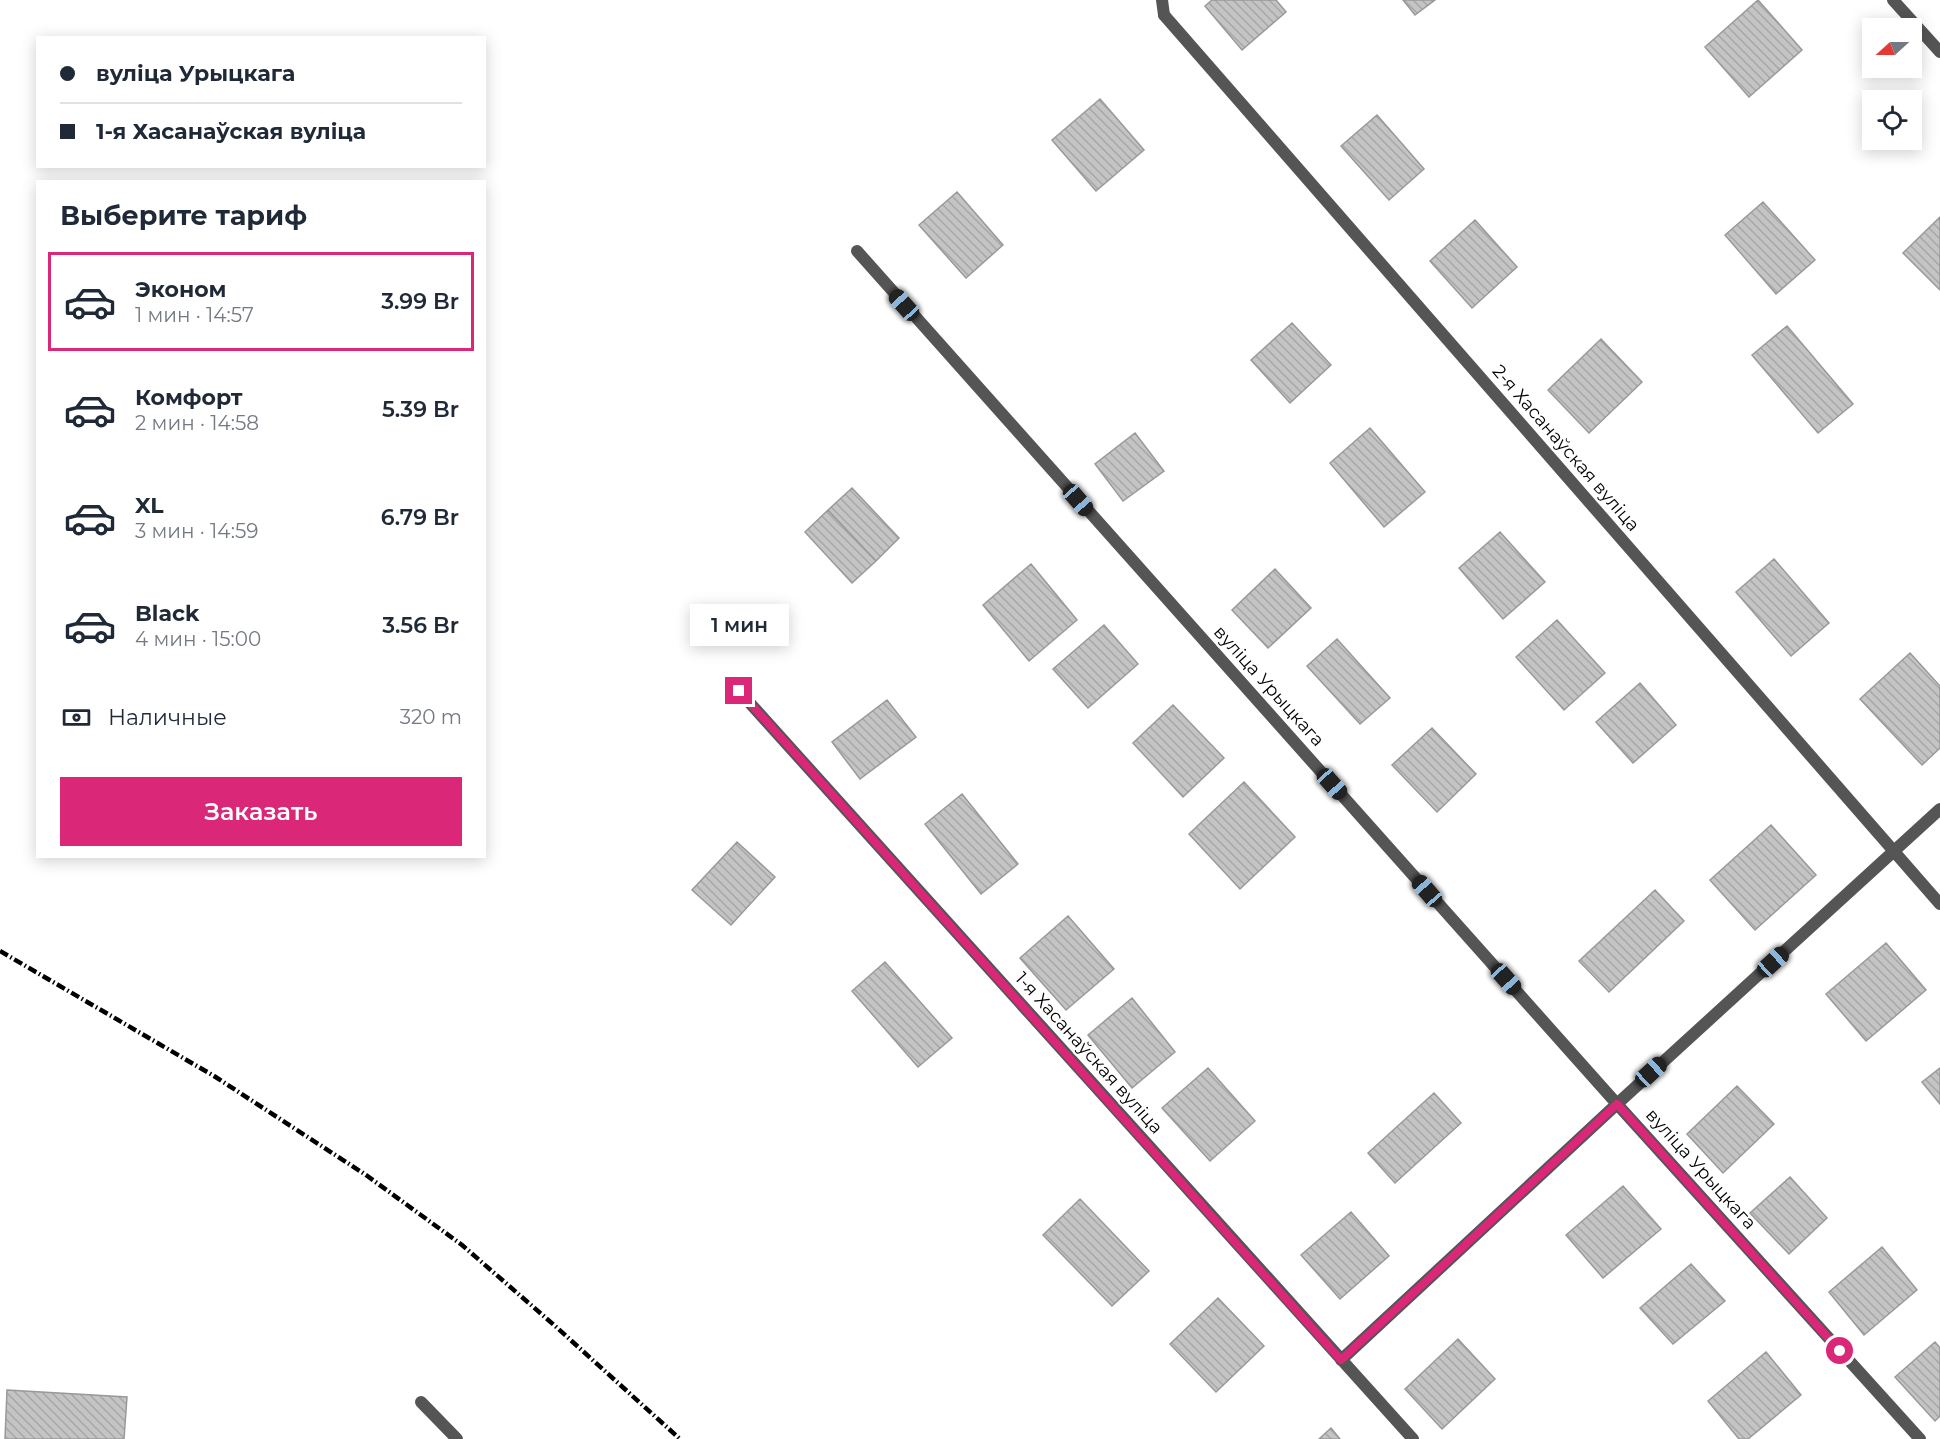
<!DOCTYPE html>
<html lang="ru">
<head>
<meta charset="utf-8">
<style>
  body { margin:0; font-family:Montserrat,sans-serif; background:#f2f2f3; color:#1f2937; height:100vh; display:flex; flex-direction:column; font-size:22px; white-space:nowrap }
  * { box-sizing:border-box; margin:0 }
  p { font-size:20px; color:#747a83 }
  .icon { flex:none; width:33px; height:33px; fill:none; stroke:currentColor; stroke-width:2; stroke-linecap:round; stroke-linejoin:round }
  .map { position:relative; flex:1; overflow:hidden }
  .sheet { position:absolute; left:36px; top:180px; width:450px; height:678px; display:flex; flex-direction:column; background:#fff; border-radius:0px; box-shadow:0 3px 15px #0003 }
  .sheet>* { flex:none }
  .guide { position:absolute; left:36px; top:36px; width:450px; height:132px; border-radius:0px; box-shadow:0 3px 15px #0003; display:grid; align-content:center; height:132px; padding:0 24px; background:#fff }
  .needle { width:39px; rotate:249deg }
  .fabs { position:absolute; left:1862px; top:18px; display:grid; gap:12px }
  .fabs a { display:grid; place-items:center; width:60px; height:60px; border-radius:0px; background:#fff; box-shadow:0 3px 15px #0003; font-size:30px }
  .end { position:absolute; width:27px; height:27px; margin:-14px; border:8px solid #db2777; background:#fff; box-shadow:0 0 0 3px #fff }
  .from { border-radius:50% }
  .bubble { position:absolute; height:42px; border-radius:0px; background:#fff; box-shadow:0 3px 15px #0003; font-size:20px; font-weight:600; line-height:42px; text-align:center }
  .car { position:absolute; width:18px; height:36px; margin:-18px -9px; border-radius:8px; box-shadow:0 0 4px 2px #0007; background:linear-gradient(#222 24%,#8ab4d8 0 40%,#222 0 76%,#8ab4d8 0 86%,#222 0) }
  .guide b { display:flex; align-items:center; gap:21px; height:57px; font-size:22px }
  .guide b+b { border-top:2px solid #e0e1e3 }
  .guide i { width:15px; height:15px; background:#1f2937 }
  ul { padding:0; list-style:none }
  li { display:flex; align-items:center; gap:18px; height:99px; margin:0 12px 9px; padding:0 12px; border:3px solid transparent; border-radius:0px }
  li div { flex:1 }
  li b { display:block; font-size:22px }
  li em { font-style:normal; font-weight:600 }
  li.on { border-color:#db2777 }
  li>.icon { width:54px; height:54px; stroke-width:1.5 }
  h2 { padding:0 24px; font-size:27px; line-height:72px }
  .pay { display:flex; align-items:center; gap:15px; height:66px; padding:0 24px; font-size:22px }
  .pay p { margin-inline-start:auto }
  .button { display:flex; gap:12px; margin-top:auto; padding:12px 24px }
  .button a { flex:1; height:69px; border-radius:0px; background:#db2777; color:#fff; font-size:24px; font-weight:600; line-height:69px; text-align:center }
  .map>svg:first-child { display:block }
  .building { fill:url(#building-back-hatch); stroke:#999; stroke-width:1.5 }
  .lines { fill:none; stroke-linecap:round; stroke-linejoin:round }
  .service { stroke:#555; stroke-width:12 }
  .minor { stroke:#555; stroke-width:12 }
  .rail { stroke:#000; stroke-width:4.5; stroke-dasharray:9 3 1.5 3; stroke-linecap:butt }
  .route { stroke:#db2777; stroke-width:8 }
  .labels { text-anchor:middle; stroke-width:4.5; stroke-linejoin:round; paint-order:stroke }
  .street-label { font-size:18px; fill:#000; stroke:#fff }
</style>
</head>
<body>
<div class="map">
<svg width="1940" height="1439" viewBox="0 0 1940 1439">
  <defs>
    <pattern id="building-back-hatch" width="6" height="6" patternUnits="userSpaceOnUse" patternTransform="scale(1.5)"><rect width="6" height="6" fill="#c4c4c4"/><path d="M-1 5l2 2M0 0l6 6M5-1l2 2" fill="none" stroke="#a7a7a7"/></pattern>
  </defs>
  <rect width="100%" height="100%" fill="#fff"/>
  <!-- building -->
  <path class="building" d="M1212 0H1276L1286 12 1242 50 1205 6Z
    M1403 0H1435L1415 15Z
    M1758 0 1802 50 1749 97 1705 47Z
    M1100 99 1144 150 1096 191 1052 140Z
    M1377 115 1424 169 1389 200 1341 146Z
    M957 192 1003 245 966 278 919 225Z
    M1763 202 1815 260 1776 294 1725 235Z
    M1940 217V290L1903 253Z
    M1475 220 1517 267 1472 308 1430 261Z
    M1292 323 1331 365 1290 403 1251 360Z
    M1787 326 1853 404 1818 433 1752 355Z
    M1601 339 1642 382 1589 433 1548 390Z
    M1370 428 1425 492 1384 527 1330 463Z
    M1135 433 1164 471 1123 501 1095 464Z
    M852 488 899 538 876 561 828 510Z
    M828 510 876 561 852 583 805 532Z
    M1500 532 1545 582 1503 619 1459 568Z
    M1774 559 1829 623 1791 656 1736 592Z
    M1031 564 1077 620 1029 661 983 605Z
    M1275 569 1311 608 1268 648 1232 610Z
    M1557 620 1605 673 1564 710 1516 657Z
    M1104 625 1138 664 1088 708 1053 669Z
    M1337 639 1390 698 1360 724 1307 666Z
    M1910 653 1940 686V748L1922 765 1860 699Z
    M1640 683 1676 725 1633 763 1596 722Z
    M887 700 916 737 860 779 832 742Z
    M1173 705 1224 758 1183 797 1133 743Z
    M1432 728 1476 774 1437 812 1392 765Z
    M1244 782 1295 837 1240 889 1189 834Z
    M962 794 1018 864 981 894 925 824Z
    M1771 825 1816 875 1755 930 1710 880Z
    M737 842 775 877 731 925 692 890Z
    M1655 890 1684 921 1609 992 1579 961Z
    M1068 916 1114 969 1066 1010 1020 958Z
    M1886 943 1926 990 1866 1041 1826 994Z
    M885 962 952 1038 918 1067 852 991Z
    M1132 998 1175 1052 1132 1088 1088 1035Z
    M1208 1068 1255 1121 1210 1161 1162 1108Z
    M1940 1068V1104L1922 1082Z
    M1737 1086 1774 1124 1723 1173 1687 1134Z
    M1434 1093 1461 1123 1395 1183 1368 1153Z
    M1790 1177 1827 1218 1789 1254 1750 1213Z
    M1623 1186 1661 1229 1603 1278 1566 1235Z
    M1080 1199 1149 1271 1112 1306 1043 1235Z
    M1351 1212 1389 1256 1340 1299 1301 1255Z
    M1882 1247 1917 1290 1864 1335 1829 1292Z
    M1691 1264 1725 1301 1673 1344 1640 1308Z
    M1218 1298 1264 1346 1216 1392 1170 1344Z
    M1458 1339 1495 1379 1442 1429 1405 1389Z
    M1935 1342 1940 1348V1416L1935 1421 1895 1377Z
    M1766 1352 1801 1395 1748 1439H1739L1708 1401Z
    M7 1390 127 1397 124 1439H5Z
    M1331 1428 1340 1439H1319Z"/>
  <g class="lines">
    <!-- service -->
    <path class="service" d="M1162 0 1164 15
      M421 1402 457 1439"/>
    <!-- minor -->
    <path class="minor" d="M1893 0 1940 52
      M1164 15 1940 904
      M857 251 1617 1104 1920 1439
      M739 691 1413 1439
      M1341 1360 1617 1104 1940 809"/>
    <!-- rail -->
    <path class="rail" d="M0 951 214 1076 366 1175 462 1245 554 1325 680 1439"/>
  </g>
  <g class="lines">
    <!-- route -->
    <path class="route" d="M739 691 1341 1360 1617 1104 1840 1351"/>
  </g>
  <g class="labels">
    <!-- street labels -->
    <g class="street-label">
      <text transform="translate(1566 448) rotate(49)" y="6">2-я Хасанаўская вуліца</text>
      <text transform="translate(1269 686) rotate(48)" y="6">вуліца Урыцкага</text>
      <text transform="translate(1089 1053) rotate(48)" y="6">1-я Хасанаўская вуліца</text>
      <text transform="translate(1701 1169) rotate(48)" y="6">вуліца Урыцкага</text>
    </g>
  </g>
</svg>
<div class="fabs">
<a><svg class="needle" viewBox="-14 -14 28 28"><path d="M0-13l5 13h-10z" fill="#e53935"/><path d="M0 13l5-13h-10z" fill="#747a83"/></svg></a>
<a><svg class="icon" aria-label="locate" viewBox="0 0 24 24"><circle cx="12" cy="12" r="6"/><path d="M12 2v4M12 18v4M2 12h4M18 12h4"/></svg></a>
</div>
<i class="end from" style="left:1840px;top:1351px"></i>
<i class="end" style="left:739px;top:691px"></i>
<div class="bubble" style="left:690px;top:604px;width:99px">1 мин</div>
<i class="car" style="left:904px;top:305px;rotate:318deg"></i>
<i class="car" style="left:1078px;top:500px;rotate:139deg"></i>
<i class="car" style="left:1332px;top:784px;rotate:138deg"></i>
<i class="car" style="left:1427px;top:891px;rotate:319deg"></i>
<i class="car" style="left:1773px;top:962px;rotate:48deg"></i>
<i class="car" style="left:1506px;top:979px;rotate:138deg"></i>
<i class="car" style="left:1651px;top:1072px;rotate:48deg"></i>
<div class="guide">
<b><i class="from"></i>вуліца Урыцкага</b>
<b><i></i>1-я Хасанаўская вуліца</b>
</div>
<section class="sheet">
<h2>Выберите тариф</h2>
<ul>
<li class="on"><svg class="icon" aria-label="car" viewBox="0 0 24 24"><path d="M5 17H2v-5l4-1 3-4h7l3 4 3 1v5h-3M9 17h6M6 11h13"/><circle cx="7" cy="17" r="2"/><circle cx="17" cy="17" r="2"/></svg><div><b>Эконом</b><p>1 мин · 14:57</p></div><em>3.99 Br</em></li>
<li><svg class="icon" aria-label="car" viewBox="0 0 24 24"><path d="M5 17H2v-5l4-1 3-4h7l3 4 3 1v5h-3M9 17h6M6 11h13"/><circle cx="7" cy="17" r="2"/><circle cx="17" cy="17" r="2"/></svg><div><b>Комфорт</b><p>2 мин · 14:58</p></div><em>5.39 Br</em></li>
<li><svg class="icon" aria-label="car" viewBox="0 0 24 24"><path d="M5 17H2v-5l4-1 3-4h7l3 4 3 1v5h-3M9 17h6M6 11h13"/><circle cx="7" cy="17" r="2"/><circle cx="17" cy="17" r="2"/></svg><div><b>XL</b><p>3 мин · 14:59</p></div><em>6.79 Br</em></li>
<li><svg class="icon" aria-label="car" viewBox="0 0 24 24"><path d="M5 17H2v-5l4-1 3-4h7l3 4 3 1v5h-3M9 17h6M6 11h13"/><circle cx="7" cy="17" r="2"/><circle cx="17" cy="17" r="2"/></svg><div><b>Black</b><p>4 мин · 15:00</p></div><em>3.56 Br</em></li>
</ul>
<div class="pay"><svg class="icon" aria-label="cash" viewBox="0 0 24 24"><path d="M3 7h18v10H3z"/><circle cx="12" cy="12" r="2"/></svg>Наличные<p>320 m</p></div>
<div class="button"><a>Заказать</a></div>
</section>
</div>
</body>
</html>
